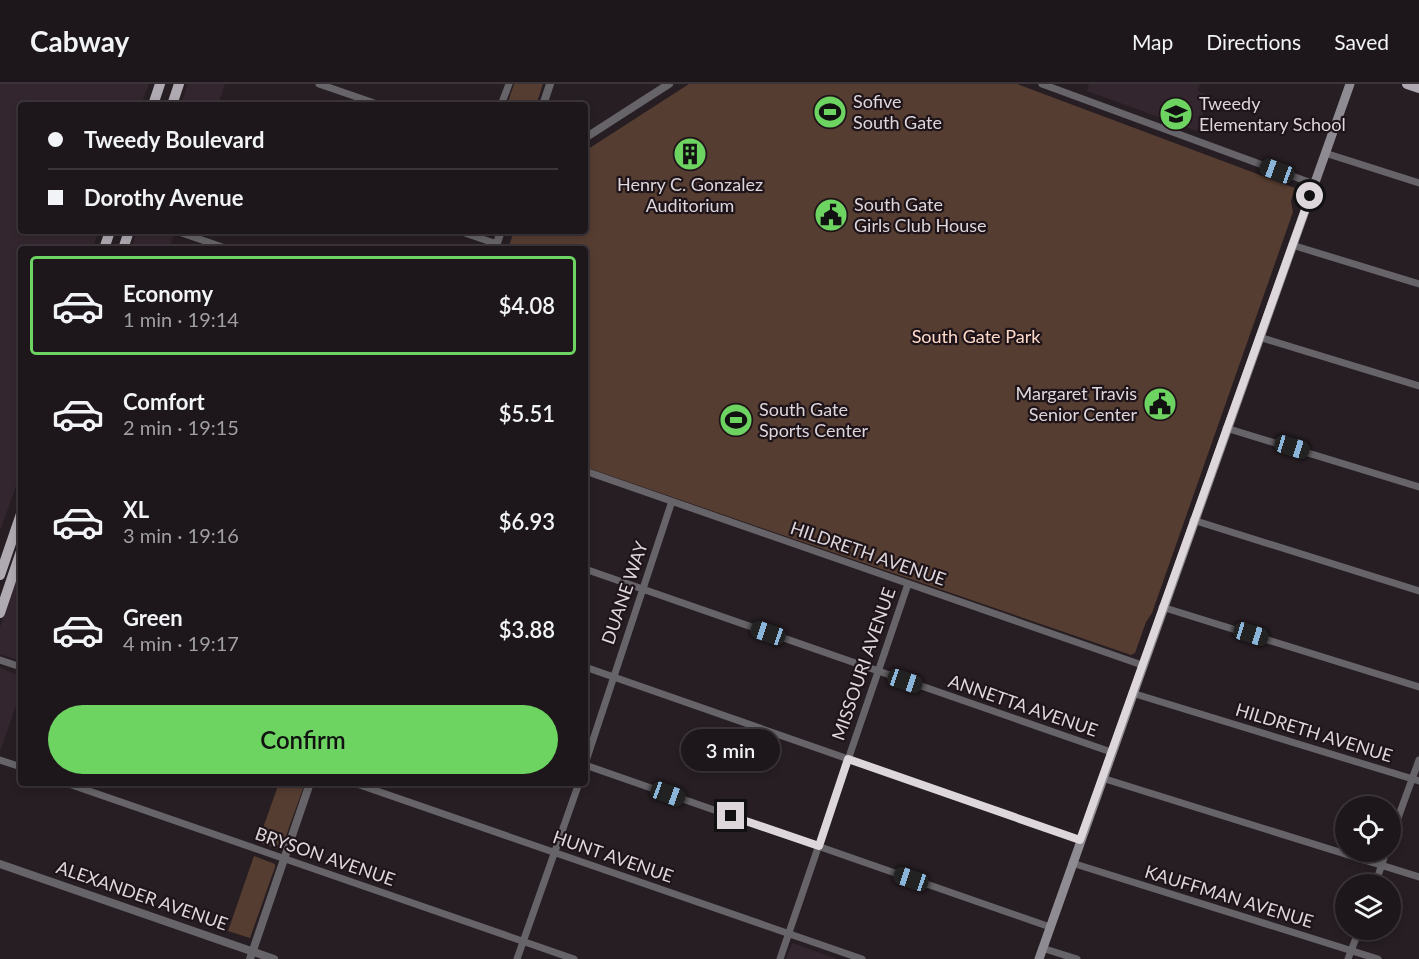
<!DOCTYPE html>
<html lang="en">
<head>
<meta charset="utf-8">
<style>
  body { margin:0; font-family:Lato,sans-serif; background:#251f23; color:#f1f3f6; height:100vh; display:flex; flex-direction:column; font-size:22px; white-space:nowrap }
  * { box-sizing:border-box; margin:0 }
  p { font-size:20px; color:#a09fa2 }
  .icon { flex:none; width:33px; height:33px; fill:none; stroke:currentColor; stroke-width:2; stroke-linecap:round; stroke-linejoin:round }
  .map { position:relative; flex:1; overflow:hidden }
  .drawer { position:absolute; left:18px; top:162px; width:570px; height:540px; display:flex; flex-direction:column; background:#1d161a; border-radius:6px; box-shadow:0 3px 9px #0003,0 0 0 2px #3b3539 }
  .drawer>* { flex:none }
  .top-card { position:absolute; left:18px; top:18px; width:570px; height:132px; border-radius:6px; box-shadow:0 3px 9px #0003,0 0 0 2px #3b3539; display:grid; align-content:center; height:132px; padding:0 30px; background:#1d161a }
  .tools { position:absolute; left:1335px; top:712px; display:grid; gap:12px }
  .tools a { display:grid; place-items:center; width:66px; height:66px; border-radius:50%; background:#1d161a; box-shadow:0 3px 9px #0003,0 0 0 2px #3b3539; font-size:30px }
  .end { position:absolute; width:27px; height:27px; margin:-14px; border:8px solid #ddd6da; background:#111; box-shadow:0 0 0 3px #111 }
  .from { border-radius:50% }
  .bubble { position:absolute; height:42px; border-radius:21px; background:#1d161a; box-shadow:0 3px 9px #0003,0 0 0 2px #3b3539; font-size:20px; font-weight:600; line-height:42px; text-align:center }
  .car { position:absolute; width:18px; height:36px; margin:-18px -9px; border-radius:8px; box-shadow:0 0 4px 2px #0007; background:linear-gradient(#222 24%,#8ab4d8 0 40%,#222 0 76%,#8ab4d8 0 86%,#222 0) }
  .top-card b { display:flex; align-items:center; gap:21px; height:57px; font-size:22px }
  .top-card b+b { border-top:2px solid #3b3539 }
  .top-card i { width:15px; height:15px; background:#f1f3f6 }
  ul { padding:10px 0 0; list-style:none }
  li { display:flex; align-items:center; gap:18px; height:99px; margin:0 12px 9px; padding:0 18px; border:3px solid transparent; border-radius:6px }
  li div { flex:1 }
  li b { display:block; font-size:22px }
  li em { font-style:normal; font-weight:600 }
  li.active { border-color:#6dd361 }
  li>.icon { width:54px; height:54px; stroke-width:1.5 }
  .action { display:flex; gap:12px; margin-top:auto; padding:12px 30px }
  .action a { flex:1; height:69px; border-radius:36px; background:#6dd361; color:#111; font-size:24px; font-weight:600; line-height:69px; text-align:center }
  header { display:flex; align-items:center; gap:36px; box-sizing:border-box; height:84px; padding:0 30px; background:#1d161a; border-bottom:2px solid #3b3539 }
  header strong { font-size:28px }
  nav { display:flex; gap:33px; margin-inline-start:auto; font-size:21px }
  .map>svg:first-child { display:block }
  .built { fill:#34262e }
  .green { fill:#563d31 }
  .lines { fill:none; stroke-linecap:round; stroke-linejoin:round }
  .minor { stroke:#676469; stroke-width:7 }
  .tertiary { stroke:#676469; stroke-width:8 }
  .secondary { stroke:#8f8b92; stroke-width:9 }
  .primary { stroke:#afa9b2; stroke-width:10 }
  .route { stroke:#ddd6da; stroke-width:8 }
  .labels { text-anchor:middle; stroke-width:4.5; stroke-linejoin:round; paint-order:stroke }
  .poi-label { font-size:18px; fill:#ddd6da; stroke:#1e1419; text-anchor:start }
  .park-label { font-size:18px; fill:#ffdac8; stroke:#1e1419 }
  .street-label { font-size:18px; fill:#ddd6da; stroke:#1e1419 }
</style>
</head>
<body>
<header>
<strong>Cabway</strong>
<nav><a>Map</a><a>Directions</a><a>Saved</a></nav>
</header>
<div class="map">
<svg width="1419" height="875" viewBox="0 0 1419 875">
  <rect width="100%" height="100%" fill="#271e23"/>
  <!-- built -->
  <path class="built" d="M0 0H149L141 21H21V147H99L92 165H21V388L0 447Z
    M188 0H225L218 21H181Z
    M1089 0H1200L1198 7 1209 12 1197 47 1087 7Z
    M137 147H175L169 165H131Z
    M21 483V577L0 570V543Z
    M0 584 21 592V608L0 667Z
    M792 859 837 875H786Z"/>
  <!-- green -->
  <path class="green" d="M514 0H543L536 21H507Z
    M689 0H1017L1295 104 1291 117 1293 128 1152 529 1146 538 1135 569 1131 571 585 383V165H508L514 147H585V67Z
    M279 699H305L281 766 258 758Z
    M254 772 275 780V783L250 854 228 847Z"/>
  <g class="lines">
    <!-- minor -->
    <path class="minor" d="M319 0 380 21
      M1042 0 1314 100
      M501 21 509 0
      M1325 69 1419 99
      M176 147 228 165
      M459 147 497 160
      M1292 161 1419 200
      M1259 253 1419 302
      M1226 344 1419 403
      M585 387 1142 581
      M1193 436 1419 507
      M585 485 1111 668
      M1162 523 1419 603
      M0 576 21 583
      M585 583 1080 756
      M1132 609 1419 697
      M0 676 21 683
      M585 680 672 417
      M585 681 1050 843
      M1102 694 1419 793
      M66 699 574 875
      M354 699 862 875
      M1390 756 1419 676
      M1072 779 1378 875
      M1375 801 1386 768
      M1042 864 1077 875
      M517 875 579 699
      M780 875 908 500
      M1348 875 1359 846"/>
    <!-- tertiary -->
    <path class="tertiary" d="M543 21 550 0
      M585 54 669 0
      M495 165 501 147
      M0 780 274 875
      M250 875 310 699"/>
    <!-- secondary -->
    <path class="secondary" d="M1039 875 1350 0"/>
    <!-- primary -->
    <path class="primary" d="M1407 0 1419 4
      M153 21 160 0
      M172 21 179 0
      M104 165 110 147
      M123 165 129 147
      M0 491 21 430
      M0 529 21 467"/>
  </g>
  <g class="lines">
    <!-- route -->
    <path class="route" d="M731 732 819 762 848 675 1080 756 1310 112"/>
  </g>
  <!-- icons -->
  <defs>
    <symbol id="stadium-disc" viewBox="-11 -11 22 22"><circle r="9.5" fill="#6dd361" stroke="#1e1419"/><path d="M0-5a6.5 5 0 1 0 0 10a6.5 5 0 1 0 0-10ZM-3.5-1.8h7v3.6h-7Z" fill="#111"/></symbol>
    <symbol id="school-disc" viewBox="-11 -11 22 22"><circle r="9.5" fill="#6dd361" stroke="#1e1419"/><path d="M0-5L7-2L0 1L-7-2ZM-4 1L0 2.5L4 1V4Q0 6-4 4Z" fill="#111"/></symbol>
    <symbol id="building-disc" viewBox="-11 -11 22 22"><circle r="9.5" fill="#6dd361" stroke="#1e1419"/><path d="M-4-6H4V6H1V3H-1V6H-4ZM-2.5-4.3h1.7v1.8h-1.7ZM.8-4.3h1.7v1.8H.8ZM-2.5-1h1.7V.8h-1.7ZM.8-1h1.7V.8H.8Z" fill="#111"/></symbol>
    <symbol id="civic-disc" viewBox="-11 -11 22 22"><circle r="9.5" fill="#6dd361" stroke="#1e1419"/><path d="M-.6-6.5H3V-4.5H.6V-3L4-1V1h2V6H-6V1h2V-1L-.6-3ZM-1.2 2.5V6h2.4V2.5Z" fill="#111"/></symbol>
  </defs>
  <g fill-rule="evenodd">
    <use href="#stadium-disc" x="811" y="9" width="38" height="38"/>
    <use href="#school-disc" x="1157" y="11" width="38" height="38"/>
    <use href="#building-disc" x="671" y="51" width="38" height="38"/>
    <use href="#civic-disc" x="812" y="112" width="38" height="38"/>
    <use href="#civic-disc" x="1141" y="301" width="38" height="38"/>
    <use href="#stadium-disc" x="717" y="317" width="38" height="38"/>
  </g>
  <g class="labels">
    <!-- poi labels -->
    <g class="poi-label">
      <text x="853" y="24">Sofive<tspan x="853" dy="21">South Gate</tspan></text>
      <text x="1199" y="26">Tweedy<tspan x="1199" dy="21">Elementary School</tspan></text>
      <text x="690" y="107" text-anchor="middle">Henry C. Gonzalez<tspan x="690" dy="21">Auditorium</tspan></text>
      <text x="854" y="127">South Gate<tspan x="854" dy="21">Girls Club House</tspan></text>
      <text x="1137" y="316" text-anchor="end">Margaret Travis<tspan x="1137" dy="21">Senior Center</tspan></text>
      <text x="759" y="332">South Gate<tspan x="759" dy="21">Sports Center</tspan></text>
    </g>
    <!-- park labels -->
    <g class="park-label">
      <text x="976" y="259">South Gate Park</text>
    </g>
    <!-- street labels -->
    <g class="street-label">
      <text transform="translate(868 470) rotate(19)" y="6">HILDRETH AVENUE</text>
      <text transform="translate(625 509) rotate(-71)" y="6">DUANE WAY</text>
      <text transform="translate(864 580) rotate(-71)" y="6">MISSOURI AVENUE</text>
      <text transform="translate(1023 622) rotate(19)" y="6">ANNETTA AVENUE</text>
      <text transform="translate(1314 649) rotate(17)" y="6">HILDRETH AVENUE</text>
      <text transform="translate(325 773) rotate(19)" y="6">BRYSON AVENUE</text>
      <text transform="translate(613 773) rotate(19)" y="6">HUNT AVENUE</text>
      <text transform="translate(142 812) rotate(19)" y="6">ALEXANDER AVENUE</text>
      <text transform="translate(1229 813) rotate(17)" y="6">KAUFFMAN AVENUE</text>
    </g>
  </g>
</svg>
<div class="tools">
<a><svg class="icon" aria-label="locate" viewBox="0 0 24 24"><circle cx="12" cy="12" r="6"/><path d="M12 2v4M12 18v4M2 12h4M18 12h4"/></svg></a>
<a><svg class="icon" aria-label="layers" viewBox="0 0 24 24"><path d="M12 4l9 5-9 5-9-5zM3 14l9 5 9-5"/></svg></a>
</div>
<i class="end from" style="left:1310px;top:112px"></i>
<i class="end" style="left:731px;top:732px"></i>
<div class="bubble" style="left:681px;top:645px;width:99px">3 min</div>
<i class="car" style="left:1277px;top:87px;rotate:290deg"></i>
<i class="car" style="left:1292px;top:363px;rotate:107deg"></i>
<i class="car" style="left:768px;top:549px;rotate:289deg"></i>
<i class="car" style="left:1251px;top:550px;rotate:107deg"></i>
<i class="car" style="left:905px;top:597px;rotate:109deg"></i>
<i class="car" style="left:668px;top:710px;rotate:110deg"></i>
<i class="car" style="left:911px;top:795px;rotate:289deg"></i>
<div class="top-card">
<b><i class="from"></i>Tweedy Boulevard</b>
<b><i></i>Dorothy Avenue</b>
</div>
<section class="drawer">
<ul>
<li class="active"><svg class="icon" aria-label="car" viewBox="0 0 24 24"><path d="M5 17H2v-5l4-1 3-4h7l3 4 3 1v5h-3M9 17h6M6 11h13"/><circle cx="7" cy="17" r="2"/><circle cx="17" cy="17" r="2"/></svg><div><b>Economy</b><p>1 min · 19:14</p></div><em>$4.08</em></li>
<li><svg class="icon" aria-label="car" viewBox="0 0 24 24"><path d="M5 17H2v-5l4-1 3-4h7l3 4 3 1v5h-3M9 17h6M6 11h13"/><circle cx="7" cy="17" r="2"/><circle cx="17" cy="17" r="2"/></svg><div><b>Comfort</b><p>2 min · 19:15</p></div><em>$5.51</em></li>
<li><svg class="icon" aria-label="car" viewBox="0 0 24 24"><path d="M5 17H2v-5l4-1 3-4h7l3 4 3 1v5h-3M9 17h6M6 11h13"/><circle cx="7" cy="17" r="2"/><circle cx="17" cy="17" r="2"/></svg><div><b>XL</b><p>3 min · 19:16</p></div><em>$6.93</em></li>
<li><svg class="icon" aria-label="car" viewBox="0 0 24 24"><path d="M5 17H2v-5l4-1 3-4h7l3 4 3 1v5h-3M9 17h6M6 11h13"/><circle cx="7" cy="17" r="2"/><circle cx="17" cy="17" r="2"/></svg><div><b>Green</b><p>4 min · 19:17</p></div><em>$3.88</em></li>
</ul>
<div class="action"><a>Confirm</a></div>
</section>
</div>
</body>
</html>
